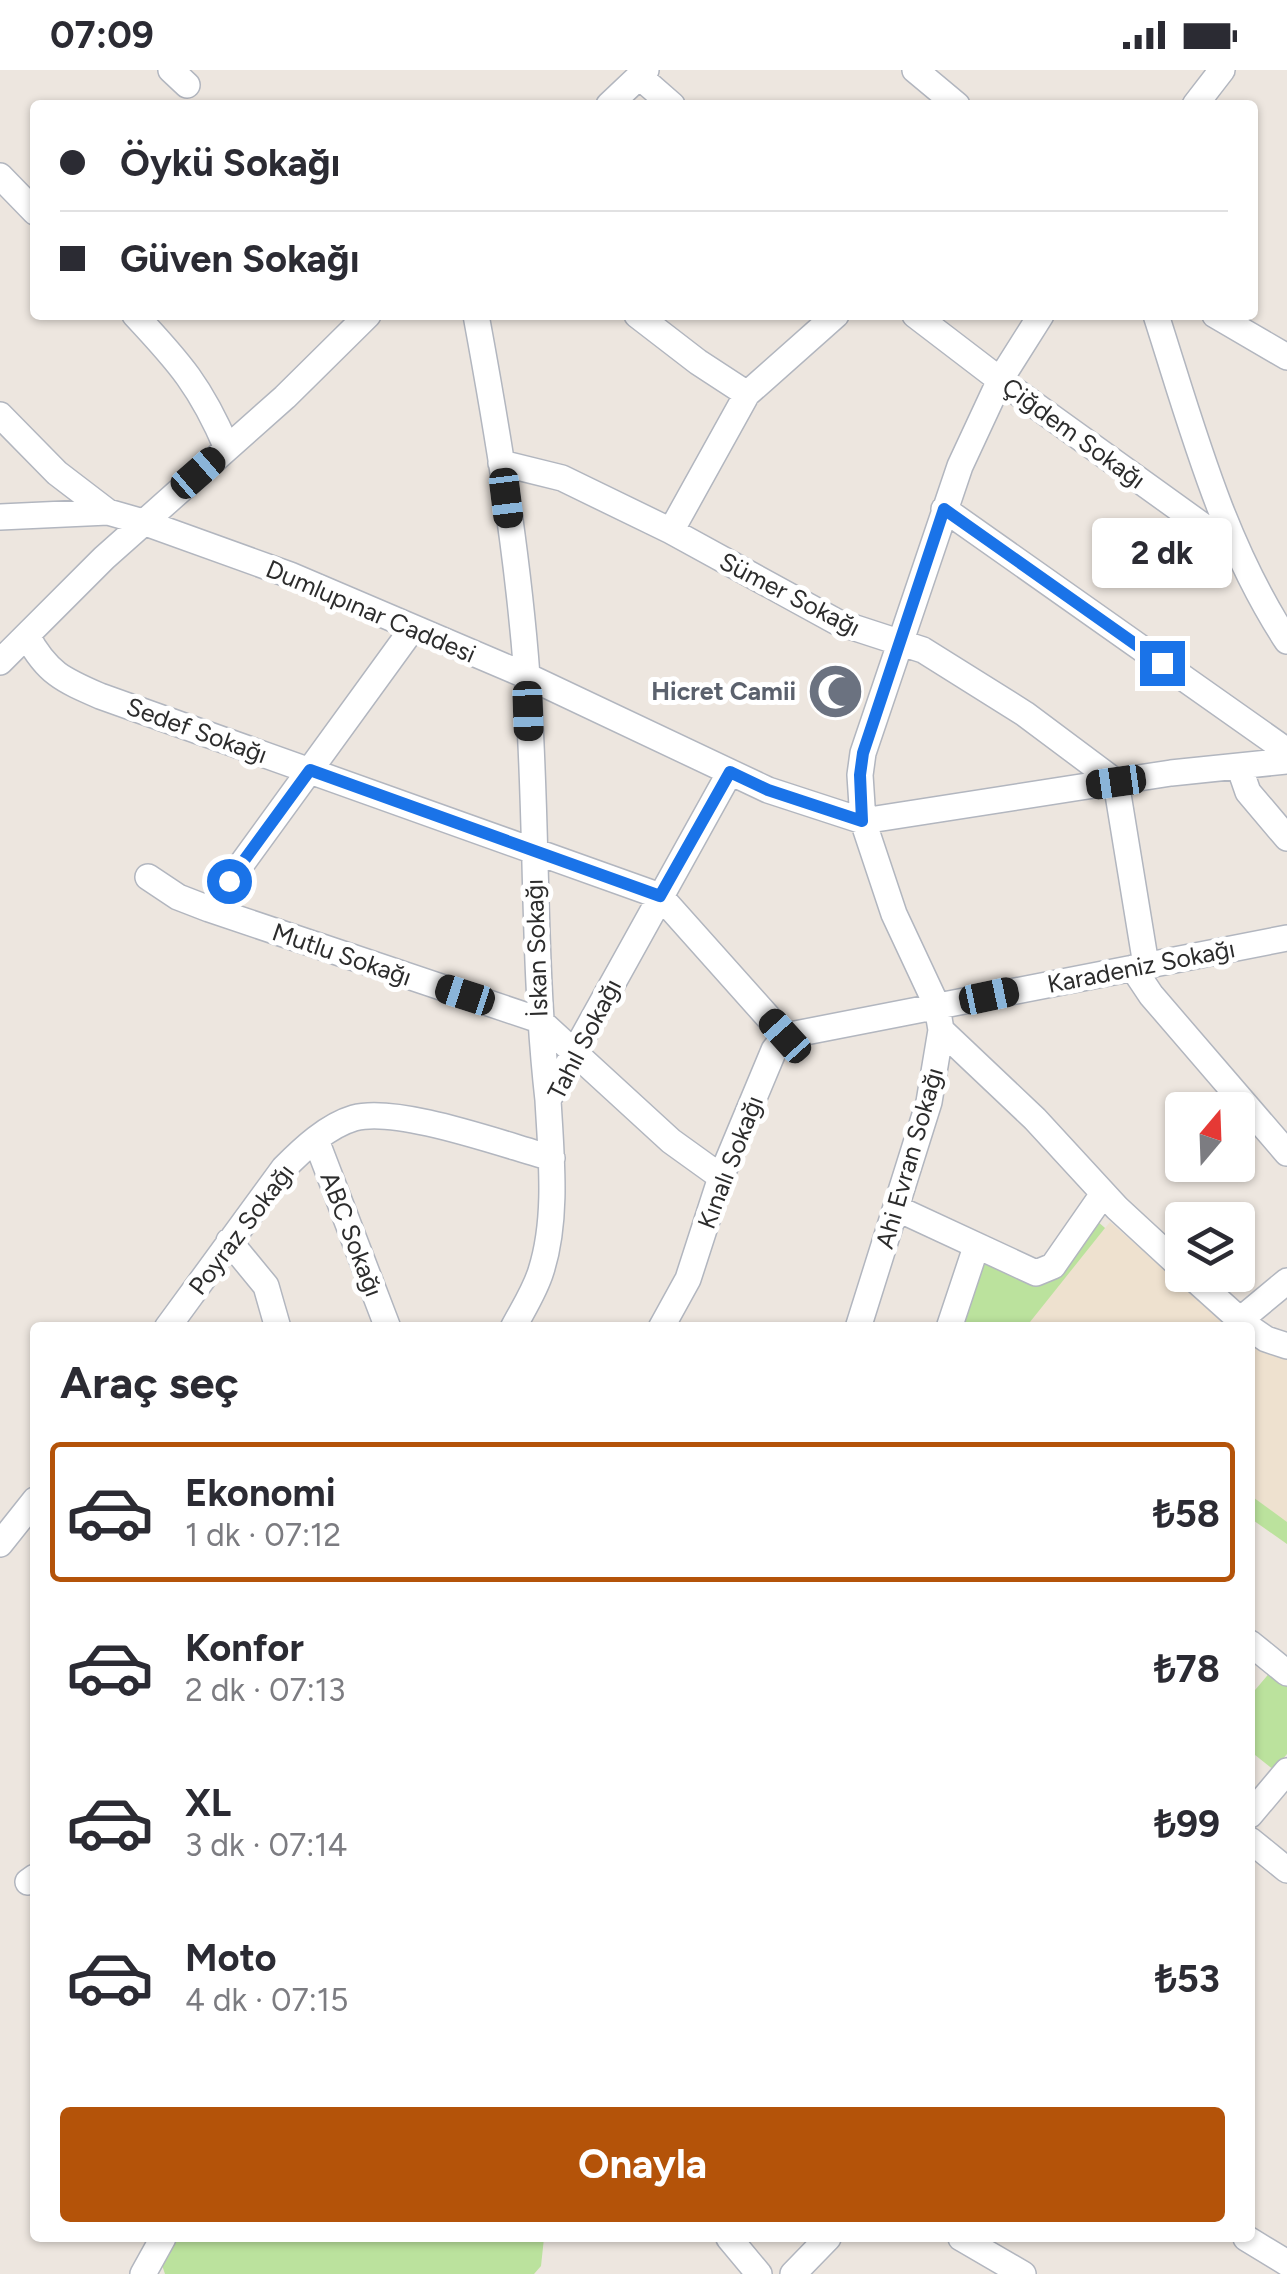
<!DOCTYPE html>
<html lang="tr">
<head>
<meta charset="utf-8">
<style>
  body { margin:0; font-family:Figtree,sans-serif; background:#f7f7f7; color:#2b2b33; height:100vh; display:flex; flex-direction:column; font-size:38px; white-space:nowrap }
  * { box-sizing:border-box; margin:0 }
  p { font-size:32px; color:#7c7c81 }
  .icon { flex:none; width:55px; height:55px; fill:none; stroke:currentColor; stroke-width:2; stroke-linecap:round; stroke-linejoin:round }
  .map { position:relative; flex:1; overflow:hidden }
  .drawer { position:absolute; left:30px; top:1252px; width:1225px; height:920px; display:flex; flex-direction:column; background:#fff; border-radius:10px; box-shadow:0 2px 8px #0004 }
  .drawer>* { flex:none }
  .hud { position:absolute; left:30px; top:30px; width:1228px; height:220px; border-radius:10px; box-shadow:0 2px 8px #0004; display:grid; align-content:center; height:220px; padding:0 30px; background:#fff }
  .needle { width:65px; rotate:19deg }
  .fabs { position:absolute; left:1165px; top:1022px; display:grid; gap:20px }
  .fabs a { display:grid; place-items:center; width:90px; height:90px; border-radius:10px; background:#fff; box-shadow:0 2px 8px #0004; font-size:50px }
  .end { position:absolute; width:45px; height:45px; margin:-22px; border:12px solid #1a73e8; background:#fff; box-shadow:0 0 0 5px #fff }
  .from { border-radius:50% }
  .bubble { position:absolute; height:70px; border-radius:10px; background:#fff; box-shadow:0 2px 8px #0004; font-size:32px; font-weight:700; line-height:70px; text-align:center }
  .car { position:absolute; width:30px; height:60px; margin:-30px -15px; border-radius:12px; box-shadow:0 0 8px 2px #0007; background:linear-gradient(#222 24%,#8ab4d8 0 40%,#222 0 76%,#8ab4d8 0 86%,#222 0) }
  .hud b { display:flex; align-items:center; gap:35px; height:95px; font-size:38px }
  .hud b+b { border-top:2px solid #e1e1e2 }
  .hud i { width:25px; height:25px; background:#2b2b33 }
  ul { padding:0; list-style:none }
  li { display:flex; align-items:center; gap:30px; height:140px; margin:0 20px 15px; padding:0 10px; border:5px solid transparent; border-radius:10px }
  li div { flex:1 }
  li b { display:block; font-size:38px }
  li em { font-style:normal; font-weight:700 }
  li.current { border-color:#b45309 }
  li>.icon { width:90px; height:90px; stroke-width:1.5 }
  h2 { padding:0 30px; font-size:45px; line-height:120px }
  .action { display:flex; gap:20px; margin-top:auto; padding:20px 30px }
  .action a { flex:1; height:115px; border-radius:10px; background:#b45309; color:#fff; font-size:40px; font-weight:700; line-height:115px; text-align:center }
  .status { display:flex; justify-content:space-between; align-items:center; height:70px; padding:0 50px; background:#fff; direction:ltr }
  .status svg { height:28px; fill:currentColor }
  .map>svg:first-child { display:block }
  .education { fill:#eee1cf }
  .green { fill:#bbe29d }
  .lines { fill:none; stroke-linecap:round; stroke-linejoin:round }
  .minor-casing { stroke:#b2b6bf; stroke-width:28 }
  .minor { stroke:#fff; stroke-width:25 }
  .route { stroke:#1a73e8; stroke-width:12 }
  .labels { text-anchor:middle; stroke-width:10; stroke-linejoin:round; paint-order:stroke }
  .street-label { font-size:25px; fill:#2c2c2c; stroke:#fff }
  .worship-label { font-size:25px; font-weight:bold; fill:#5b616d; stroke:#fff; text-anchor:end }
</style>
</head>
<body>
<div class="status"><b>07:09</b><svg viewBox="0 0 49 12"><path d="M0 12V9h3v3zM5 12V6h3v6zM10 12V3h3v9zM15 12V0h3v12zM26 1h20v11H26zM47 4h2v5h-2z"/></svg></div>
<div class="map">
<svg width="1287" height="2204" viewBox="0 0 1287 2204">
  <rect width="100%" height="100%" fill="#ede6df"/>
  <!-- education -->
  <path class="education" d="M1097 1151 1105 1158 1110 1152 1231 1257 956 1258 1034 1212Z
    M1250 1272 1265 1283 1287 1285V1474L1250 1448Z"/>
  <!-- green -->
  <path class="green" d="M1097 1151 1105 1158 1026 1257 956 1258 982 1189 1020 1205Z
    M1250 1425 1287 1452V1474L1250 1448Z
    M1272 1600 1287 1614V1684L1274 1700 1250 1681V1626Z
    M175 2168H544L541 2196 534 2204H165L160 2189Z"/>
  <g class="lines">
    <defs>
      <path id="minor" d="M171 0 187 15
        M915 0 957 35
        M640 7 672 35
        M609 35 646 0
        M1195 35 1222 0
        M0 106 35 142
        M135 245C180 293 201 317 227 378
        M476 245C498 364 518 485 527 606 538 747 532 889 548 1030
        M637 245 698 292 747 324 836 245
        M915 245 1000 310 1235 479
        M1156 245C1192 357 1222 472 1287 571
        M1215 245 1287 287
        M0 345 57 403 108 442
        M501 393 562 408 671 461 837 552 923 580 1025 644 1116 712 1146 895
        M944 439 1287 681
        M0 447 108 442 143 452 290 505 527 606 768 720 863 751 1171 703 1287 691
        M671 461 747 324
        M27 566C47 603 63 610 100 626L660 826 785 966
        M0 592 104 488 285 327 368 245
        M1239 696 1248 722 1287 768
        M148 807 178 827 209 839 539 950 671 1071 721 1107
        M209 839 413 558
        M1133 898 1151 925 1287 1083
        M941 960 1035 1049 1117 1138 1182 1198
        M316 1070 388 1258
        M896 1138 1036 1203 1053 1196 1103 1124
        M229 1171 266 1216 278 1258
        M1190 1205 1249 1258
        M1240 1250 1287 1211
        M167 1258 284 1098C303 1079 327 1056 354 1048 398 1036 504 1075 552 1088
        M513 1258C523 1239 535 1221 541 1201 558 1148 551 1085 548 1030L730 702
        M661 1258 688 1209 721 1107 774 980 785 966 1287 868
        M858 1258 929 1032 941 960 937 936 894 844 863 751 860 705 863 683 960 396 1000 310 1041 245
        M949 1258 976 1177
        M1250 1258 1266 1269 1287 1276
        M0 1474 35 1430
        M1250 1573 1287 1603
        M1250 1745 1287 1701
        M1250 1770 1287 1800
        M28 1812 35 1807
        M729 2168 759 2204
        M961 2168 1023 2204
        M1246 2168 1287 2193
        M143 2204 163 2168
        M793 2204 828 2168"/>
    </defs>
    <!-- minor casing -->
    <use href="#minor" class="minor-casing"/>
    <!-- minor -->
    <use href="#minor" class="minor"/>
  </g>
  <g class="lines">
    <!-- route -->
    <path class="route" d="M229 811 310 700 660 826 730 702 768 720 862 751 860 705 863 683 944 439 1162 593"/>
  </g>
  <!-- icons -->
  <defs>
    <symbol id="mosque-disc" viewBox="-11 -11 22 22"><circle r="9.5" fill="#6b7280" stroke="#fff"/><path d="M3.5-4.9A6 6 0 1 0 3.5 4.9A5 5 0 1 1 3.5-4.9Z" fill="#fff"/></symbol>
  </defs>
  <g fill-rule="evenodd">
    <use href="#mosque-disc" x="804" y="590" width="63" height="63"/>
  </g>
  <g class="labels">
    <!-- street labels -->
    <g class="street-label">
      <text transform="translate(1074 363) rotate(36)" y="9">Çiğdem Sokağı</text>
      <text transform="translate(790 524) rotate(27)" y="9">Sümer Sokağı</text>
      <text transform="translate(371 541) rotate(23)" y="9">Dumlupınar Caddesi</text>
      <text transform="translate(197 660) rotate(20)" y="9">Sedef Sokağı</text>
      <text transform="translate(536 878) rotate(-92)" y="9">İskan Sokağı</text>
      <text transform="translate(342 884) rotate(19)" y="9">Mutlu Sokağı</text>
      <text transform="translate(1141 896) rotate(-11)" y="9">Karadeniz Sokağı</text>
      <text transform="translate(584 969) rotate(-63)" y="9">Tahıl Sokağı</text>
      <text transform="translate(909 1088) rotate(-74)" y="9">Ahi Evran Sokağı</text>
      <text transform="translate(730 1092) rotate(-69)" y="9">Kınalı Sokağı</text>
      <text transform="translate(241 1159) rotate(-53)" y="9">Poyraz Sokağı</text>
      <text transform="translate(352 1164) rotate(69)" y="9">ABC Sokağı</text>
    </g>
    <!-- worship labels -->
    <g class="worship-label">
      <text x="796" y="630">Hicret Camii</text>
    </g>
  </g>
</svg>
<div class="fabs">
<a><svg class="needle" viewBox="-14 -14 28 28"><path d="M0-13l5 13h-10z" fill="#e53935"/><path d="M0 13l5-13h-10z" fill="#7c7c81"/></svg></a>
<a><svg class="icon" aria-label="layers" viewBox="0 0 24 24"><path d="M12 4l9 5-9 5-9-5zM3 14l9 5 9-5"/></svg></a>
</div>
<i class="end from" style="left:229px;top:811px"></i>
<i class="end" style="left:1162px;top:593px"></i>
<div class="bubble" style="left:1092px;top:448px;width:140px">2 dk</div>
<i class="car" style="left:198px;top:403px;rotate:49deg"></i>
<i class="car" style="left:506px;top:428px;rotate:173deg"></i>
<i class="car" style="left:528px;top:641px;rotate:178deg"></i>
<i class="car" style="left:1116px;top:712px;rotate:262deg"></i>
<i class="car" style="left:465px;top:925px;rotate:288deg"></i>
<i class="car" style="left:989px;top:926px;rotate:78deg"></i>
<i class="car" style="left:785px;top:966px;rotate:318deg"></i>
<div class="hud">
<b><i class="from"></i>Öykü Sokağı</b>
<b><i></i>Güven Sokağı</b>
</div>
<section class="drawer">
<h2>Araç seç</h2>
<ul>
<li class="current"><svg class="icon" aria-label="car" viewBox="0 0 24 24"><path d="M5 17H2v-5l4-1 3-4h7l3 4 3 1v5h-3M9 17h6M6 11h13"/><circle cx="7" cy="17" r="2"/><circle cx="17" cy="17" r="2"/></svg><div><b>Ekonomi</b><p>1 dk · 07:12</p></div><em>₺58</em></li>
<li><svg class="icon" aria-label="car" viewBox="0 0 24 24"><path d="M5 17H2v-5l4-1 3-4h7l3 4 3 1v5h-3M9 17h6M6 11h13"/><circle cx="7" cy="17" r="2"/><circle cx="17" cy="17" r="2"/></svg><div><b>Konfor</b><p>2 dk · 07:13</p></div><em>₺78</em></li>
<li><svg class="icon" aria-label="car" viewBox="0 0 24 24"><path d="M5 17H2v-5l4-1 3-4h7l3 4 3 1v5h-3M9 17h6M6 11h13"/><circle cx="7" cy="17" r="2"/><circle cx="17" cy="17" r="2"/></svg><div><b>XL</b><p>3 dk · 07:14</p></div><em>₺99</em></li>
<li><svg class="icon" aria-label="car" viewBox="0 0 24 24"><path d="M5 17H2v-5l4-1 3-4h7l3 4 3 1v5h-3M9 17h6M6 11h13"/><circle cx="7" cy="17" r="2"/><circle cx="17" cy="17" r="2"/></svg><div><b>Moto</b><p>4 dk · 07:15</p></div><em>₺53</em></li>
</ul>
<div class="action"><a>Onayla</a></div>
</section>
</div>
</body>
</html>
